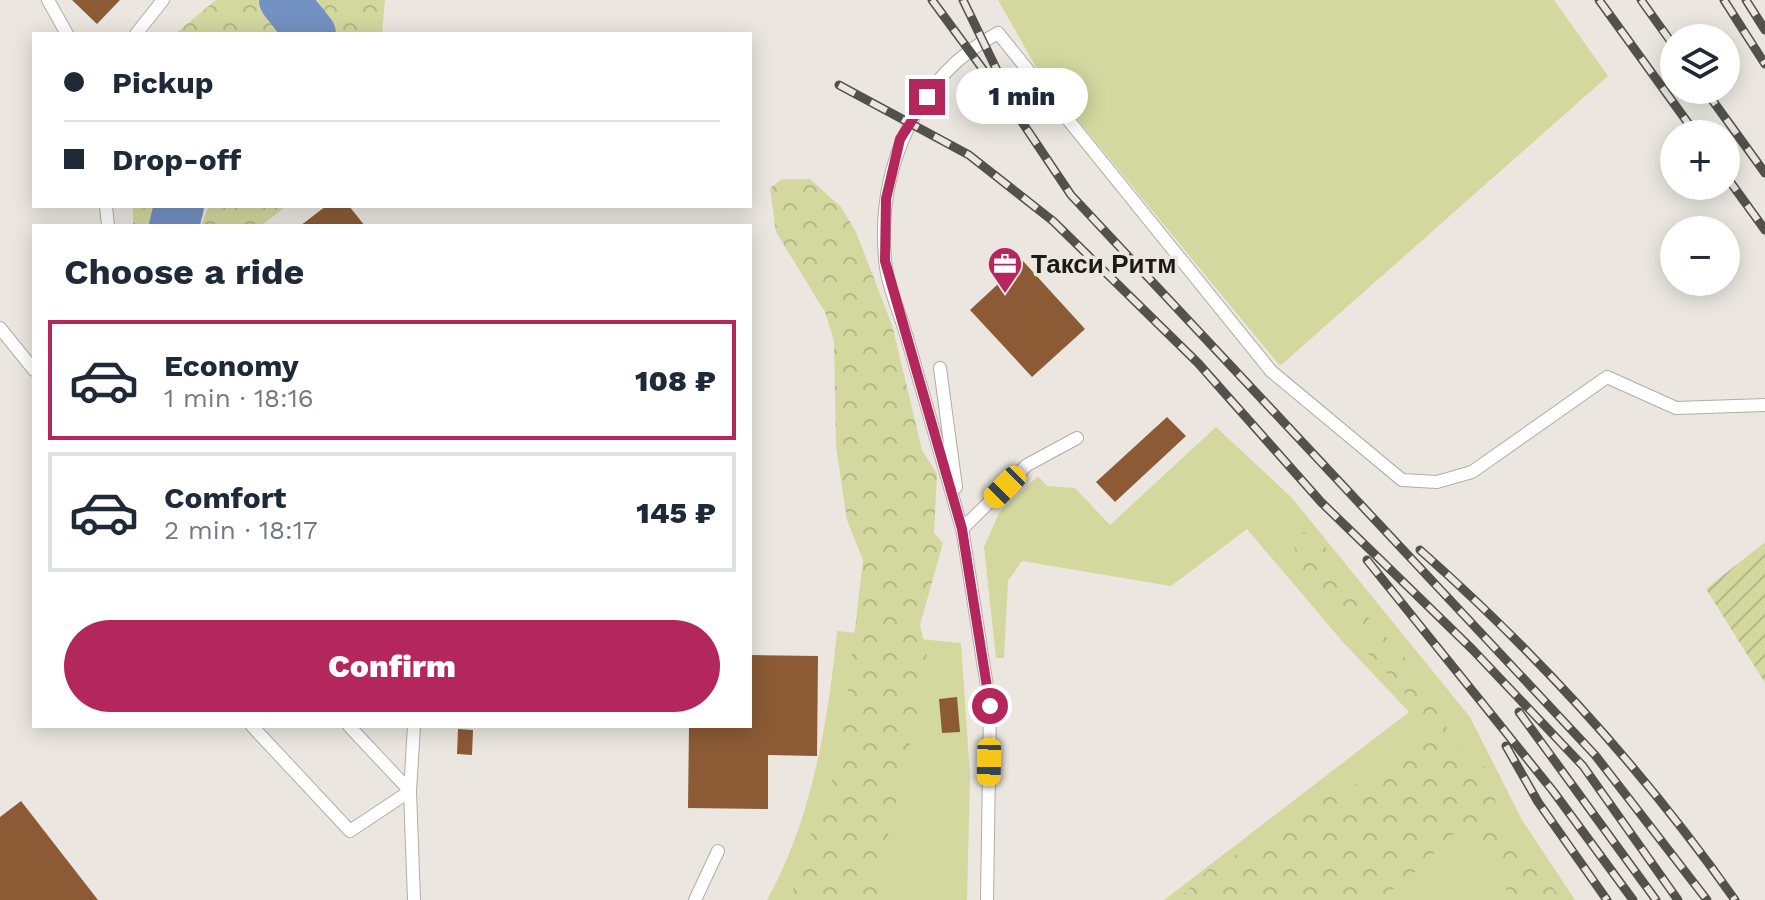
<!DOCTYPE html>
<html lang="en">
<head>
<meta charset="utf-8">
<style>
  body { margin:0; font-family:"Work Sans",sans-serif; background:#f2f2f3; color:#1f2937; height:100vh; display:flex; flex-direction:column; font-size:30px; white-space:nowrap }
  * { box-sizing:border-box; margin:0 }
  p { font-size:26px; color:#747a83 }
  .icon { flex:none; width:44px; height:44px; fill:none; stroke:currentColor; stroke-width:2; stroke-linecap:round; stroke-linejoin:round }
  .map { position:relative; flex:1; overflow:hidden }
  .details { position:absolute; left:32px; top:224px; width:720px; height:504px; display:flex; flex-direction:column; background:#fff; border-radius:0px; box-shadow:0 4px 20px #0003 }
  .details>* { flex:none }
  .hud { position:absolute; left:32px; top:32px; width:720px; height:176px; border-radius:0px; box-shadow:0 4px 20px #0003; display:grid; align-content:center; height:176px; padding:0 32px; background:#fff }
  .controls { position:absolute; left:1660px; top:24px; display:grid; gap:16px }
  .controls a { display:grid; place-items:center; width:80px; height:80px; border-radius:50%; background:#fff; box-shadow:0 4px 20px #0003; font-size:40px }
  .end { position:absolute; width:36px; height:36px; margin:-18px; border:10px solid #b4275d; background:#fff; box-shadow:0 0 0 4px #fff }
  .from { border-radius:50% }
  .bubble { position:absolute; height:56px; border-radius:28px; background:#fff; box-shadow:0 4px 20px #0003; font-size:26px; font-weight:800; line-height:56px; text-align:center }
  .car { position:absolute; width:24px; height:48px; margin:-24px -12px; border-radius:10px; box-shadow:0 0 6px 2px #0007; background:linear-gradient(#f5c518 24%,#345 0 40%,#f5c518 0 76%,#345 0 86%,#f5c518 0) }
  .hud b { display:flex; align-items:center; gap:28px; height:76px; font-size:30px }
  .hud b+b { border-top:2px solid #e0e1e3 }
  .hud i { width:20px; height:20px; background:#1f2937 }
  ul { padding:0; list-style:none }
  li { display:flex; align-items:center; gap:24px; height:120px; margin:0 16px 12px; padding:0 16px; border:4px solid #e0e1e3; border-radius:0px }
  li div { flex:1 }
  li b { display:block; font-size:30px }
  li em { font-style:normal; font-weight:800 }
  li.active { border-color:#b4275d }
  li>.icon { width:72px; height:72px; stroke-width:1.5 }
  h2 { padding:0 32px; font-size:36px; line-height:96px }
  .action { display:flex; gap:16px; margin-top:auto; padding:16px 32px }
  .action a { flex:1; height:92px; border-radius:48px; background:#b4275d; color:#fff; font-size:32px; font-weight:800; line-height:92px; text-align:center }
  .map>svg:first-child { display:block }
  .grass { fill:#d2d89e }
  .forest { fill:url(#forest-crowns) }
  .garden { fill:url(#garden-furrows) }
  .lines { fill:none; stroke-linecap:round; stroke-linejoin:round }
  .river { stroke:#7491c3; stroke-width:50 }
  .building { fill:#8c5b35 }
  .service-casing { stroke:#b1ada7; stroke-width:14 }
  .service { stroke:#fff; stroke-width:12 }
  .rail-casing { stroke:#52514c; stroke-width:9 }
  .rail { stroke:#ebe7e0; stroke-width:6; stroke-dasharray:18; stroke-linecap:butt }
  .route { stroke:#b4275d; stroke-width:10 }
  .labels { text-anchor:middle; stroke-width:7; stroke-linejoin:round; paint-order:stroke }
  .poi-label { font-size:26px; font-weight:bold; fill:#1b1a17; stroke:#ebe7e0; text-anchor:start }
</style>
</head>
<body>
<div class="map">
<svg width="1765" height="900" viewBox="0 0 1765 900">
  <defs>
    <pattern id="forest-crowns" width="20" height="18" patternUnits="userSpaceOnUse" patternTransform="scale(2)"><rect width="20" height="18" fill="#d2d89e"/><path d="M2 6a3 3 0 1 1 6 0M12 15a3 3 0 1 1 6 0" fill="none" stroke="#b4b987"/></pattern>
    <pattern id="garden-furrows" width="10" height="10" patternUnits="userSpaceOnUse" patternTransform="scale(2)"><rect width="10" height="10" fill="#d2d89e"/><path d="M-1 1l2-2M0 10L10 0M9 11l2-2" fill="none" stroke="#b4b987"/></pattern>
  </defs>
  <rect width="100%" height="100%" fill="#ebe7e0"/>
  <!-- grass -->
  <path class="grass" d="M998 0H1554L1608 76 1280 366 1040 74Z
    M1216 427 1292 498 1470 717 1522 820 1575 900H1164L1409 712 1342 641 1247 529 1171 586 1022 561 1008 581 1004 658H996L984 547 999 513 1038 476 1047 486 1075 488 1110 525Z
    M837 631 961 643 970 776 967 900H767C812 819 828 723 837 631Z"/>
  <!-- forest -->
  <path class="forest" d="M216 0H264V9L289 34H175Z
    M318 0H385L382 34H331Z
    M782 179H810L841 207 856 232 892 325 922 450 937 474 934 533 943 543 920 625 927 654 925 684 889 830 880 900H790L803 854 840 759 863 560 847 520 836 446 834 341 825 312 776 232 770 188Z
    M133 206H171V207L157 226H133Z
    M209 206H286L261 226H201Z
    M1296 528 1321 541 1354 589 1366 615 1419 673 1453 740 1485 768 1505 833 1563 900H1507L1508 893 1481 840 1469 829 1455 832 1412 875 1379 900H1177L1209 869 1286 829 1301 804C1330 795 1430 764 1421 725 1415 698 1389 676 1371 657 1357 642 1348 622 1336 606 1328 597 1315 592 1305 585L1293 542Z"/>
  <!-- garden -->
  <path class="garden" d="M1765 542V683L1706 589Z"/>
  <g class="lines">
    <!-- river -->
    <path class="river" d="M284 0 311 34
      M174 226 179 206"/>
  </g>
  <!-- building -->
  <path class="building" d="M72 0H120L97 24Z
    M326 206H349L365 226H300Z
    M1023 261 1085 329 1032 377 970 310Z
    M1167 417 1186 436 1115 502 1096 482Z
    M750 655 818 656 817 756 768 755V809L688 808 689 726H750Z
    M957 697 960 732 942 733 939 699Z
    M458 729 473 730 472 755 457 754Z
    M21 801 98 900H0V817Z"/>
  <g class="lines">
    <defs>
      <path id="service" d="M48 0 67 34
        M136 34 163 0
        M106 206 108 226
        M0 328 34 370
        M940 368 956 487
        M961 521 990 706 987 900
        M962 529C944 467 926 404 908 341 901 315 887 286 885 259 877 169 916 76 998 33L1271 371 1402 480 1437 482 1472 472 1607 377 1676 408 1765 405
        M962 529 1027 465 1077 438
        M252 726 350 831 410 791
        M349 726 410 791
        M414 726 410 791 414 900
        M695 900 718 851"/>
    </defs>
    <!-- service casing -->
    <use href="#service" class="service-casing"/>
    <!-- service -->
    <use href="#service" class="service"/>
    <defs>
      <path id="rail" d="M932 0 996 87
        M963 0 1022 122 1071 195 1595 755 1707 900
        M1599 0 1696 134
        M1641 0 1674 46
        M1724 0 1765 64
        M1746 0 1765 30
        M839 85 969 155 1053 221 1198 363 1321 502 1472 649 1583 766 1678 900
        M1705 90 1765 173
        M1726 176 1765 230
        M1420 550C1539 655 1644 771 1735 900
        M1367 560 1553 791 1633 900
        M1519 712 1656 900
        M1506 746 1538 802 1607 900"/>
    </defs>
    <!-- rail casing -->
    <use href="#rail" class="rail-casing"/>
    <!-- rail -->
    <use href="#rail" class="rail"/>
  </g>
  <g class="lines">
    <!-- route -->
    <path class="route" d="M927 97 900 139 886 199 885 261 962 529 990 706"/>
  </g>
  <!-- icons -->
  <defs>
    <symbol id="office-pin" viewBox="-11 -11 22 30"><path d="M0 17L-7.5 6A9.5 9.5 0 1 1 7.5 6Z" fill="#b4275d" stroke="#ebe7e0"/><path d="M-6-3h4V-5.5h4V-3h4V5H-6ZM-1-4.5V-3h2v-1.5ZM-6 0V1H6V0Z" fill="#fff"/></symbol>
  </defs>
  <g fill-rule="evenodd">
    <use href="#office-pin" x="985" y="244" width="40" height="54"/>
  </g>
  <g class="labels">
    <!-- poi labels -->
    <g class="poi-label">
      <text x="1031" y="273">Такси Ритм</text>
    </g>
  </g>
</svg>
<div class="controls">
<a><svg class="icon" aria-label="layers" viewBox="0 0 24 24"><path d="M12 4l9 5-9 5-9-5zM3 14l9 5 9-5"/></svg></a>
<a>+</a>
<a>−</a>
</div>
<i class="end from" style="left:990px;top:706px"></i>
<i class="end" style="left:927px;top:97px"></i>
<div class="bubble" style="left:956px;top:68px;width:132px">1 min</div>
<i class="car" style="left:1005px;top:487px;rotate:225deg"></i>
<i class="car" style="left:989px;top:762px;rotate:181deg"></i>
<div class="hud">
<b><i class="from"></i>Pickup</b>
<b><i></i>Drop-off</b>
</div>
<section class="details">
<h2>Choose a ride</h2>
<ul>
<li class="active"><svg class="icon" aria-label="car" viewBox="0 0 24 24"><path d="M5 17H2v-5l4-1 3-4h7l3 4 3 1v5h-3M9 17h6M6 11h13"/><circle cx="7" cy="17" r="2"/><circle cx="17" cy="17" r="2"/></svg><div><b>Economy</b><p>1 min · 18:16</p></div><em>108 ₽</em></li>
<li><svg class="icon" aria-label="car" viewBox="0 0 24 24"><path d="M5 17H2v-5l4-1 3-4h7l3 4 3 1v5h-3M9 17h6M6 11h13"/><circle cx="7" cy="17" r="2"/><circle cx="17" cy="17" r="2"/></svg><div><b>Comfort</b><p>2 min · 18:17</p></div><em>145 ₽</em></li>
</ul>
<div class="action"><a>Confirm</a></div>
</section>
</div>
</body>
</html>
